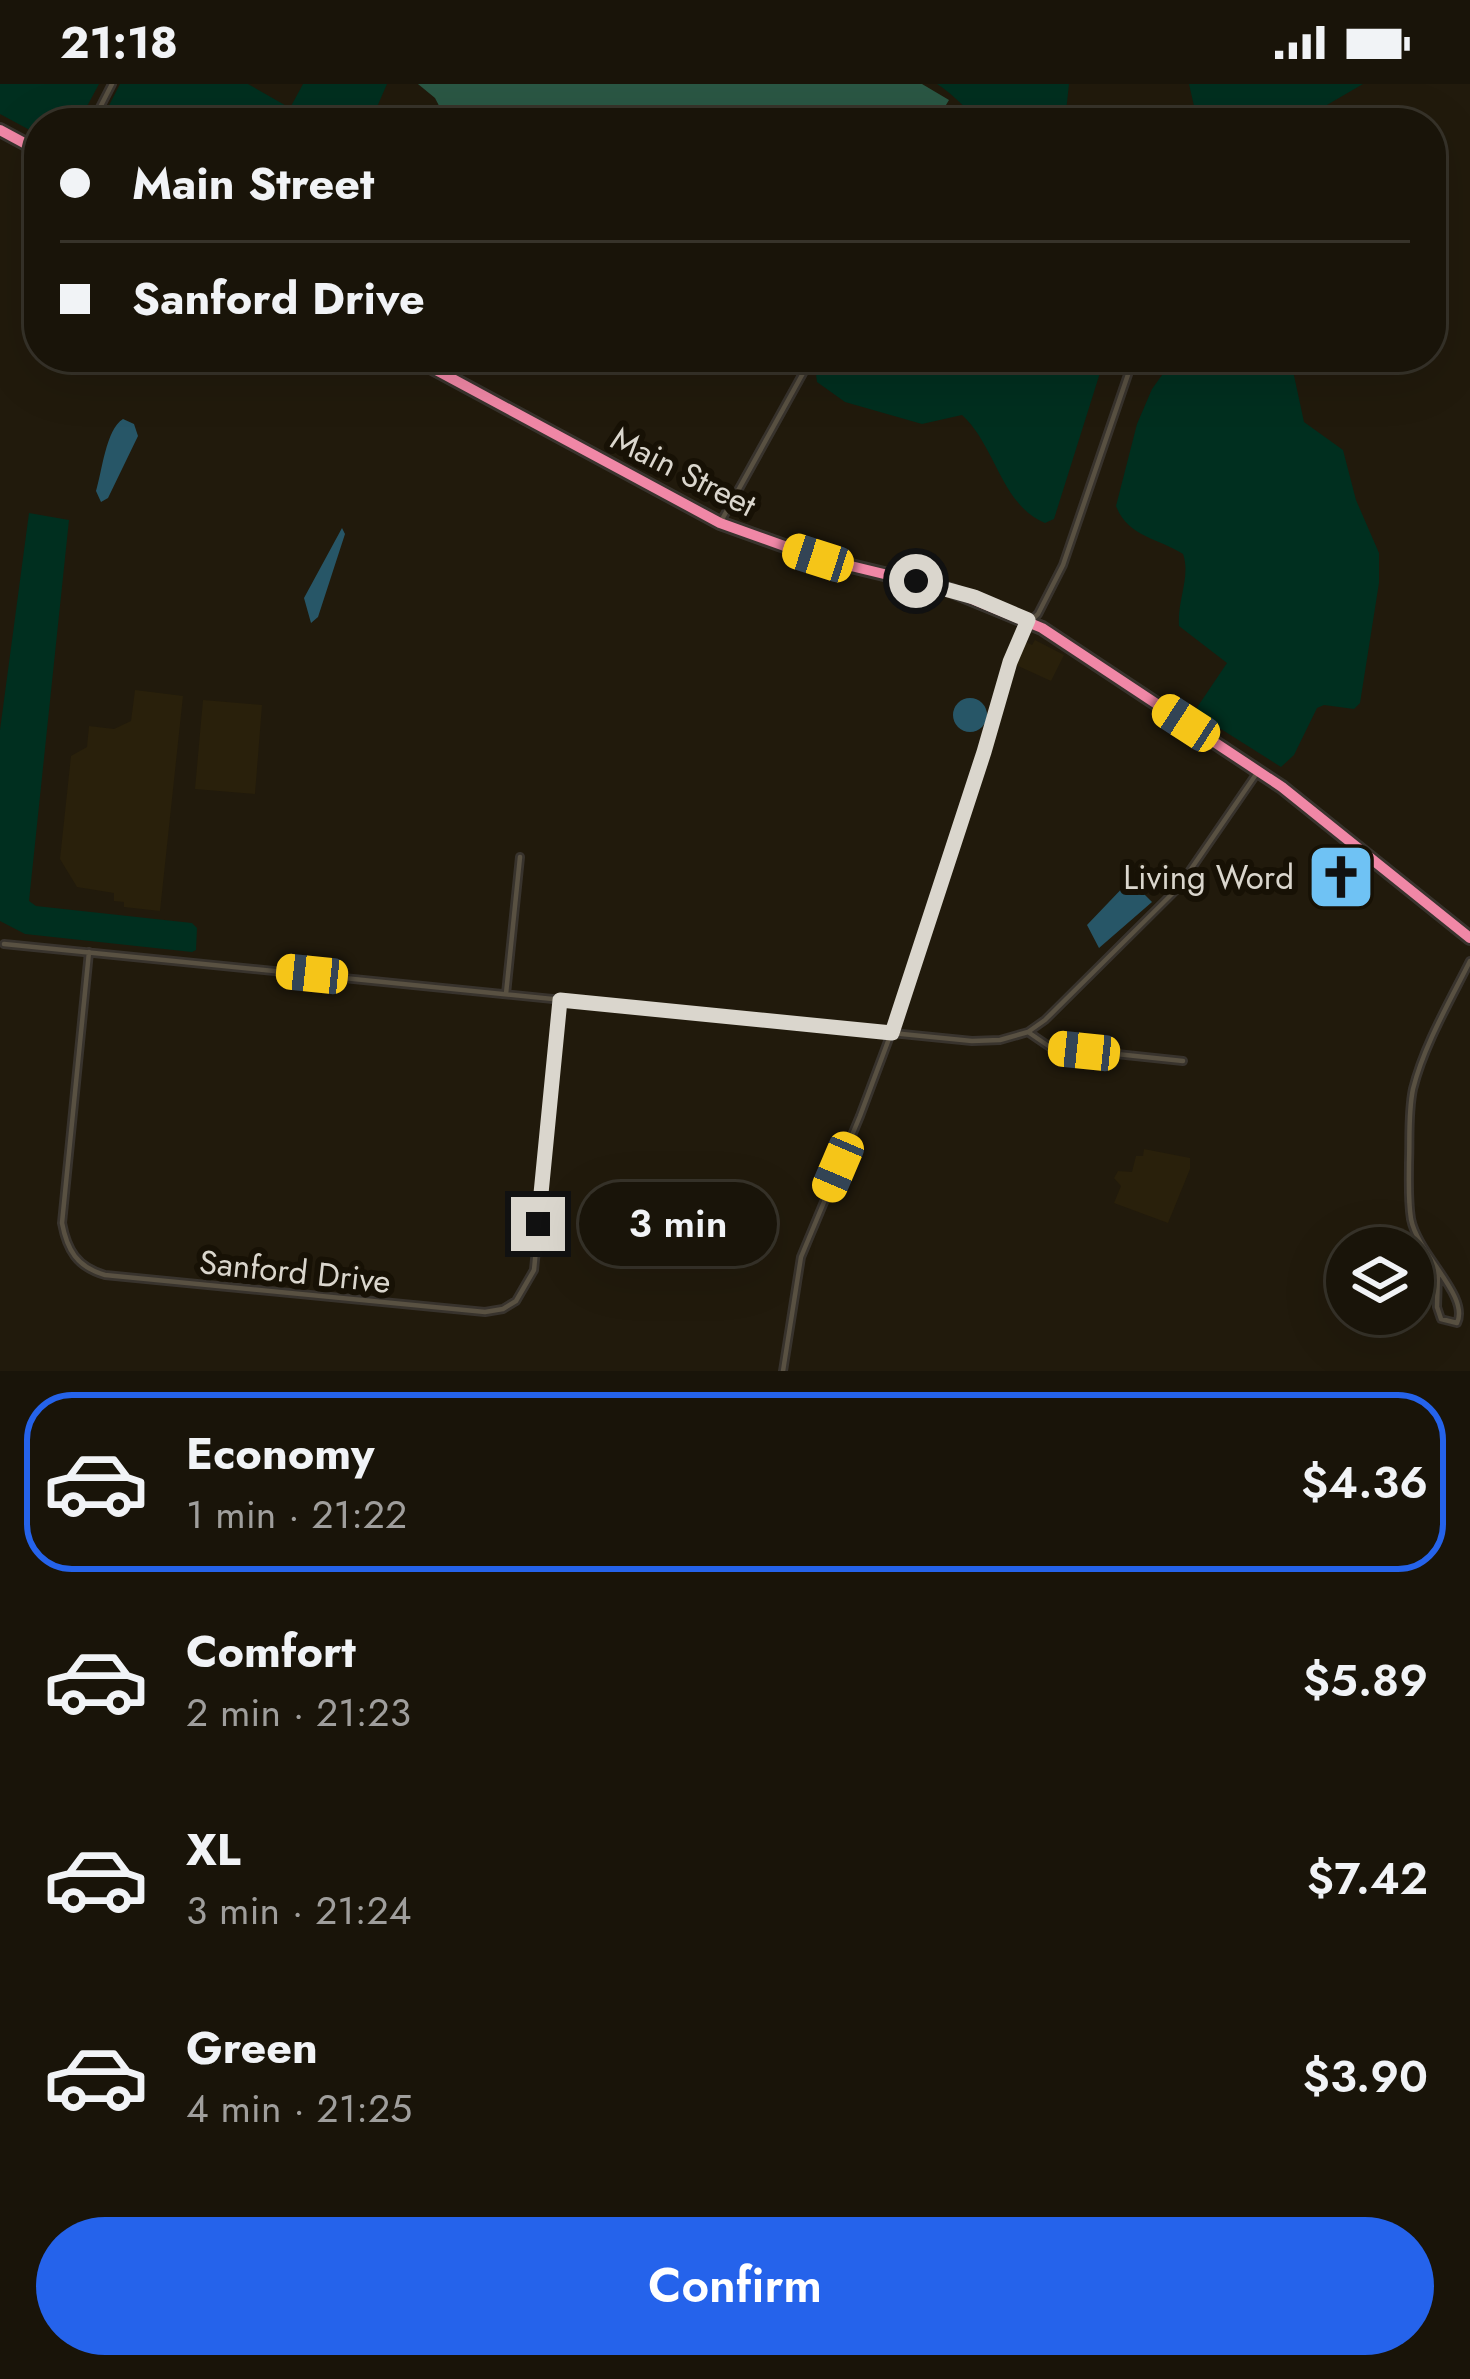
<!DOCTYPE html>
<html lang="en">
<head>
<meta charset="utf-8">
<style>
  body { margin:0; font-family:Jost,sans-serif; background:#262117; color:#f1f3f6; height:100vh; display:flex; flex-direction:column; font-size:45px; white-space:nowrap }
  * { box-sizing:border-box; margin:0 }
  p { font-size:39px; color:#9f9e9c }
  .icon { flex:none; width:66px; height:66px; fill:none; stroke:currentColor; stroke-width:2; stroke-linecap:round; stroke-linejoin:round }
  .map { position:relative; height:1287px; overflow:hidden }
  .drawer { display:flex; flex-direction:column; background:#191409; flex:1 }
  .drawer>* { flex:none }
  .banner { position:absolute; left:24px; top:24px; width:1422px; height:264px; border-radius:48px; box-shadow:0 12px 48px #0002,0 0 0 3px #37332a; display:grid; align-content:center; height:264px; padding:0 36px; background:#191409 }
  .controls { position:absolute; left:1326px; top:1143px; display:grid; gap:24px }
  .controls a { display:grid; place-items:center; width:108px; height:108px; border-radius:50%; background:#191409; box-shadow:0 12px 48px #0002,0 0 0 3px #37332a; font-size:60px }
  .end { position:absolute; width:54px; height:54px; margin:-27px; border:15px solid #dad6cd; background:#111; box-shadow:0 0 0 6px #111 }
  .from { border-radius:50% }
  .bubble { position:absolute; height:84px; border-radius:42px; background:#191409; box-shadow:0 12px 48px #0002,0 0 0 3px #37332a; font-size:39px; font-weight:600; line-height:84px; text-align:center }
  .car { position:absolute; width:36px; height:72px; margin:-36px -18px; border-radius:15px; box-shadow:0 0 9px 3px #0007; background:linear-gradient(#f5c518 24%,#345 0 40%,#f5c518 0 76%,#345 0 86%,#f5c518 0) }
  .banner b { display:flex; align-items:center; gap:42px; height:114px; font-size:45px }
  .banner b+b { border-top:3px solid #37332a }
  .banner i { width:30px; height:30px; background:#f1f3f6 }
  ul { padding:21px 0 0; list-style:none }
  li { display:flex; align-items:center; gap:36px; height:180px; margin:0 24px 18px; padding:0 12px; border:6px solid transparent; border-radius:48px }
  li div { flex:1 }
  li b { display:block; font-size:45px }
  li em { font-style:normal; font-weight:600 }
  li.on { border-color:#2563eb }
  li>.icon { width:108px; height:108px; stroke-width:1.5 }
  .primary-button { display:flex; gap:24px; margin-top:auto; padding:24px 36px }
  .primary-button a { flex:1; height:138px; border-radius:72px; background:#2563eb; color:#fff; font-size:48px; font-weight:600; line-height:138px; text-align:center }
  .status { display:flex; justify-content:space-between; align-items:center; height:84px; padding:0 60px; background:#191409; direction:ltr }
  .status svg { height:33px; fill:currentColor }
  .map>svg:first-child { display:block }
  .built { fill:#29200b }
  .green { fill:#002f1f }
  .forest { fill:#2a5744 }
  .water { fill:#275667 }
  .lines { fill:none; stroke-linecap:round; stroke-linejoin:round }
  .street-casing { stroke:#38332d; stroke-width:10 }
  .highway-casing { stroke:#38332d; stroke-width:16 }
  .street { stroke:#595142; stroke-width:4.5 }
  .highway { stroke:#f087a6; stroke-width:10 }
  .route { stroke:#dad6cd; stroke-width:15 }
  .labels { text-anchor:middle; stroke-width:12; stroke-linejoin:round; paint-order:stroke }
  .street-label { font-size:33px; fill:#dad6cd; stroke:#171105 }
  .poi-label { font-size:33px; fill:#dad6cd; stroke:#171105; text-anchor:end }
</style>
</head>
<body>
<div class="status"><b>21:18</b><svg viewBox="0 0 49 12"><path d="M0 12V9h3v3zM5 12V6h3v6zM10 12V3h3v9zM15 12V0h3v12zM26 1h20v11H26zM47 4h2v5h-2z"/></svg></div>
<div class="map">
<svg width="1470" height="1287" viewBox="0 0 1470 1287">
  <rect width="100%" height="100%" fill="#211a0c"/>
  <!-- built -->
  <path class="built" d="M1035 556 1064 571 1051 597 1016 581 1026 558 1032 561Z
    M135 606 183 612 160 827 124 823V818L114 817V809L77 803 60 775 71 672 87 663 89 642 114 645 131 637Z
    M203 616 262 621 255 710 195 705Z
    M1144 1065 1190 1074V1085L1168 1139 1114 1119 1121 1102 1114 1094 1118 1087 1132 1088 1136 1072H1143Z"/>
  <!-- green -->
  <path class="green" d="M0 0H99L78 39H39V51L0 30Z
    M120 0H248L290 24 303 0H387L370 39H100Z
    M937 0H1069L1065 37C1038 36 1000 44 975 31 965 25 951 8 937 0Z
    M1189 0H1363L1296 39H1190L1194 22Z
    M825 273H1105L1054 435 1045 439C1001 421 996 362 962 331L922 340 845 318 817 298 816 290Z
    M1175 273H1290L1304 338 1343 366 1356 416 1379 469V499L1360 619 1354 625 1324 621 1317 624 1294 671 1281 683 1194 628 1227 579 1179 542C1177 517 1191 492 1183 470 1158 454 1128 453 1116 422L1137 340 1152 305Z
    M29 429 69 436 29 817 36 822 192 839 197 844 196 866 192 868 25 850 0 837V646Z"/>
  <!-- forest -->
  <path class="forest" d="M418 0H922L949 16 935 39H448L435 14Z"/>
  <!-- water -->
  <path class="water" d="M123 335 134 340 138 352 108 414 101 418 96 407C102 388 106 345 123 335Z
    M342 444 345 450 318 533 311 539 304 514Z
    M953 631a17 17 0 1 1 34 0a17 17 0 1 1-34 0Z
    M1130 796 1152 818 1099 864 1087 841Z"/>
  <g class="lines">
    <defs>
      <path id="street" d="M92 39 112 0
        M720 439 812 273
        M4 860 972 957 1000 956 1028 948 1050 963 1183 977
        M89 868 62 1139C67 1166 77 1183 105 1191L485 1228 503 1225 516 1217 534 1186 560 916
        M506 910 520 773
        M1028 948 1045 936 1178 804 1257 689
        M1438 1187 1437 1223 1441 1235 1457 1239C1470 1212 1418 1171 1411 1135 1408 1116 1409 1097 1409 1079 1410 1054 1408 1029 1413 1005 1424 961 1450 917 1470 877
        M783 1287 801 1173 860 1032 899 928 1022 545 1038 530 1063 481 1134 273"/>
      <path id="highway" d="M0 46 39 67
        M412 273 720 439 818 474 950 506 1042 544 1282 703 1470 854"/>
    </defs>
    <!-- street casing -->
    <use href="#street" class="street-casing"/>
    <!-- highway casing -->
    <use href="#highway" class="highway-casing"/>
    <!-- street -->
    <use href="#street" class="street"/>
    <!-- highway -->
    <use href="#highway" class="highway"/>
  </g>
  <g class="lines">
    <!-- route -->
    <path class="route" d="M538 1140 560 916 892 949 984 668 1010 578 1028 536 974 513 916 497"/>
  </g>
  <!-- icons -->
  <defs>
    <symbol id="church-square" viewBox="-11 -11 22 22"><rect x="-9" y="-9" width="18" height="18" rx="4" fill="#6fc2f4" stroke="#171105"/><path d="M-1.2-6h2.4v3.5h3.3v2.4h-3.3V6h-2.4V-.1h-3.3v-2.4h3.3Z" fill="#111"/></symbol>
  </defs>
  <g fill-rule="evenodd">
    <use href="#church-square" x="1303" y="755" width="76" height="76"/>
  </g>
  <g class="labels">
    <!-- street labels -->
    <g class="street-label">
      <text transform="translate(684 387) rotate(27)" y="12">Main Street</text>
      <text transform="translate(295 1187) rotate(6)" y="12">Sanford Drive</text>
    </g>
    <!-- poi labels -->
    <g class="poi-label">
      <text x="1294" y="805">Living Word</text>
    </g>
  </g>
</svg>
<div class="controls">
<a><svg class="icon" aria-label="layers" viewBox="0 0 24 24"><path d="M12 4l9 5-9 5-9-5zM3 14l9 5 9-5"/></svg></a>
</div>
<i class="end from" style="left:916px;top:497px"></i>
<i class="end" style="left:538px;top:1140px"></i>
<div class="bubble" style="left:579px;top:1098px;width:198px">3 min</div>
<i class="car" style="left:818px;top:474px;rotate:288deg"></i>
<i class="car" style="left:1186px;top:639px;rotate:303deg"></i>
<i class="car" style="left:312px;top:890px;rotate:276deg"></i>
<i class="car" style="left:1084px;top:967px;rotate:276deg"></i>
<i class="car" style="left:838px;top:1083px;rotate:203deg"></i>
<div class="banner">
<b><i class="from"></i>Main Street</b>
<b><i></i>Sanford Drive</b>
</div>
</div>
<section class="drawer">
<ul>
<li class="on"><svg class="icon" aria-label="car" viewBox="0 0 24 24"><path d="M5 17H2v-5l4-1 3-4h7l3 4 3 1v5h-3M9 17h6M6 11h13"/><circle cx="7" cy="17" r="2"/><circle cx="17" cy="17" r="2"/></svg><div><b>Economy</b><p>1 min · 21:22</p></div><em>$4.36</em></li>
<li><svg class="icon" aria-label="car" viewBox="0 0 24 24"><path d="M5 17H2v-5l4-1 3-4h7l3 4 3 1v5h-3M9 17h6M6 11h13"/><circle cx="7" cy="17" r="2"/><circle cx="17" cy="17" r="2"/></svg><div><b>Comfort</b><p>2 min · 21:23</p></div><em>$5.89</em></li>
<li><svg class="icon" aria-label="car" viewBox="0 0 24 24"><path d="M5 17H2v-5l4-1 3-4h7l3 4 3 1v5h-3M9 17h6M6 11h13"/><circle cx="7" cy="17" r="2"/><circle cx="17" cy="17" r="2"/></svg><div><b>XL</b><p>3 min · 21:24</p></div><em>$7.42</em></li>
<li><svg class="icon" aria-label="car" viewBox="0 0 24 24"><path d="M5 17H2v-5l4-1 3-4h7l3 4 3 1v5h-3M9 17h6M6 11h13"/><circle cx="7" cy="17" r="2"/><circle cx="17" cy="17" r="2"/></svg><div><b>Green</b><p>4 min · 21:25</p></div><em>$3.90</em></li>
</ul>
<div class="primary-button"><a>Confirm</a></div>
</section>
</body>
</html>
